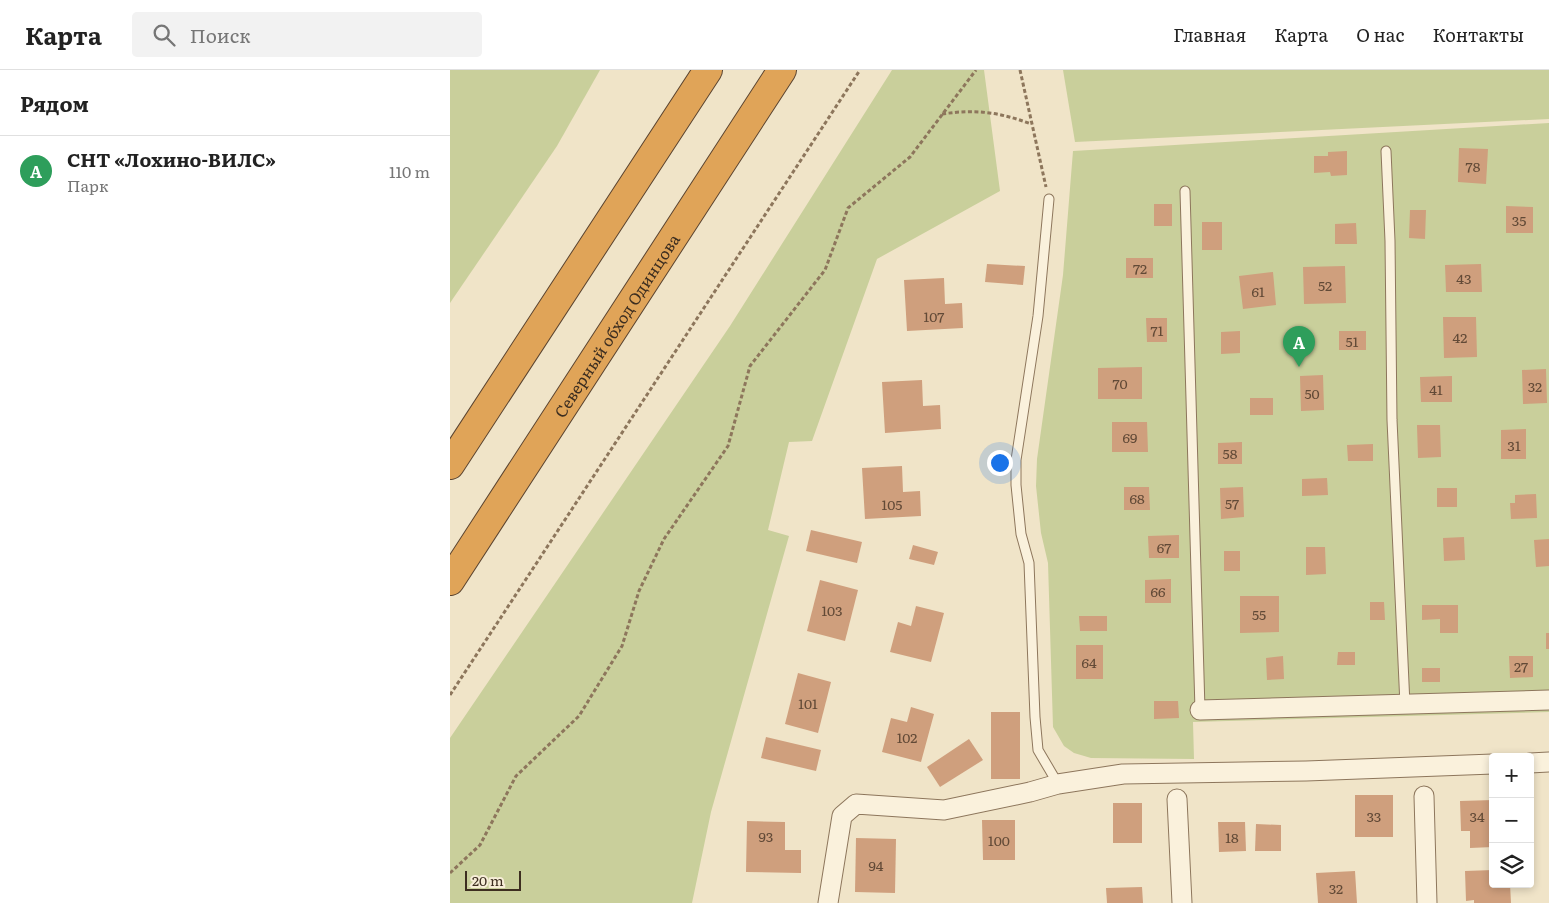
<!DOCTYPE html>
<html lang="ru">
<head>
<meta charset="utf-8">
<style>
	body { margin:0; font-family:Literata,serif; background:#f2f2f2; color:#222 }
	.controls { position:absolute; right:15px; bottom:15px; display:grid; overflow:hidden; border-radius:5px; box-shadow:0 2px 8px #0003 }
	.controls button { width:45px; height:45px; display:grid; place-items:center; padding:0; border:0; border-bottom:1px solid #e0e0e0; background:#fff; color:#222; font:25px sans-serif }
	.scale { position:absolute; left:15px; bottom:12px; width:56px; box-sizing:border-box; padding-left:5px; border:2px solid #3d2e20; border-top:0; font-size:14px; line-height:18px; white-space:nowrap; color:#3d2e20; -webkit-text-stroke:4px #f7eed8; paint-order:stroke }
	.you { position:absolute; left:549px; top:392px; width:18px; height:18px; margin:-12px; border:4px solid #fff; border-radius:50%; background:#1a73e8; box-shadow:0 0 0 8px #1a73e833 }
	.badge { display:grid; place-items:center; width:32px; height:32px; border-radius:50%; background:#b45309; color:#fff; font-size:16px; font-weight:700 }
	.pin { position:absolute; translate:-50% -41px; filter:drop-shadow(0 1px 2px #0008) }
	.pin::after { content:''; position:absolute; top:26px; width:18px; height:15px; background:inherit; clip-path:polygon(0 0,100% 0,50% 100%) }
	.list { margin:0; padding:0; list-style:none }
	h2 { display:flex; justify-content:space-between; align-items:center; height:65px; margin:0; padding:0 20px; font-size:21px }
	h2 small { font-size:16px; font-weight:400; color:#767676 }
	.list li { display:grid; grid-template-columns:32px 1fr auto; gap:15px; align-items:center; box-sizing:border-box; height:70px; padding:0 20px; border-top:1px solid #e0e0e0 }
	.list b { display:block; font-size:19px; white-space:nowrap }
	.list p { margin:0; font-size:16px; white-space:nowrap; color:#767676 }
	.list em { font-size:16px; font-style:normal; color:#767676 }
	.icon { flex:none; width:28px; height:28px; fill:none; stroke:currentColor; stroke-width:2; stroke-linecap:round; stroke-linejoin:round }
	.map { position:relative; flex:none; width:1099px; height:833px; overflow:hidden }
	header { display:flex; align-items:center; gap:30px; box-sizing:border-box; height:70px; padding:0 25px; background:#fff; border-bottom:1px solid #e0e0e0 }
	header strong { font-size:24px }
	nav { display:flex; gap:28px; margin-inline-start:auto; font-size:18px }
	.search { width:350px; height:45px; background:#f2f2f2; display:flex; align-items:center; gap:12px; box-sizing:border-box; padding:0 18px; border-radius:5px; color:#767676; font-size:19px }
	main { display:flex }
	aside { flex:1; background:#fff }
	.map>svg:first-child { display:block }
	.green { fill:#c9cf9b }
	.building { fill:#cf9f7d }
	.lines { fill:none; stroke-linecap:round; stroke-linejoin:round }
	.lane-casing { stroke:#8d765c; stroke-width:11 }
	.street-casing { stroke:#8d765c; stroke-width:21 }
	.highway-casing { stroke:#5b4430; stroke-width:30 }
	.path { stroke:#8d765c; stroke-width:3; stroke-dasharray:4 2.5; stroke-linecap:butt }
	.lane { stroke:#faf1dc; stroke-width:9 }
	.street { stroke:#faf1dc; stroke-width:19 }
	.highway { stroke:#e0a458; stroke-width:28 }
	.labels { text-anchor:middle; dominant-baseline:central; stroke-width:4.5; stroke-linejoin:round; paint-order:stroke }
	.number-label { font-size:14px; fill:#624a37 }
	.street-label { font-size:16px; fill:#3d2e20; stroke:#f7eed8 }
</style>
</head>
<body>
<header>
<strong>Карта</strong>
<div class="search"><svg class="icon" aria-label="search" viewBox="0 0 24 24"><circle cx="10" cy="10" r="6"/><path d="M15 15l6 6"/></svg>Поиск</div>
<nav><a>Главная</a><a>Карта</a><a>О нас</a><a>Контакты</a></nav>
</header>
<main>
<aside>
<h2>Рядом<small></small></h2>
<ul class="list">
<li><span class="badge" style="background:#2e9e5b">A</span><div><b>СНТ «Лохино-ВИЛС»</b><p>Парк</p></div><em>110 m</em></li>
</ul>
</aside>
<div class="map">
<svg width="1099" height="833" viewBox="0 0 1099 833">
	<rect width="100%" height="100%" fill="#f0e4c8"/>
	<g class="green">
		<path d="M 0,0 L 150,0 L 107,76 L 0,233 Z"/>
		<path d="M 442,0 L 534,0 L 550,121 L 427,189 L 362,371 L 339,372 L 318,460 L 339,466 L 261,742 L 242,833 L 0,833 L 0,668 L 280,256 Z"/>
		<path d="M 613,0 L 1099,0 L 1099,49 L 625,72 Z"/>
		<path d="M 1099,53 L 1099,642 L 743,652 L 744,689 L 641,688 L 624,683 L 614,676 L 603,657 L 598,493 L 591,463 L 586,416 L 587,389 L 613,205 L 623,81 Z"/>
	</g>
	<g class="building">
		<path d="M 1009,78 L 1038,79 L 1036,114 L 1008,112 Z"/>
		<path d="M 897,81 L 897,105 L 881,106 L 880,102 L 864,103 L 864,86 L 878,86 L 878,82 Z"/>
		<rect x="704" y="134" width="18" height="22"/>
		<path d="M 1056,136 L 1083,137 L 1083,163 L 1056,163 Z"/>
		<path d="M 960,140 L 976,140 L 975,169 L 959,168 Z"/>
		<rect x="752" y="152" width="20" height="28"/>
		<path d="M 906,153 L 907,174 L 885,174 L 885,154 Z"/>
		<rect x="676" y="188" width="27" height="20"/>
		<path d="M 537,194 L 575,196 L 573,215 L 535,212 Z"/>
		<path d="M 1031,194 L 1032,222 L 996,222 L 995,195 Z"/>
		<path d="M 895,196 L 896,233 L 854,234 L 853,197 Z"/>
		<path d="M 823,202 L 826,235 L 793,239 L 789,206 Z"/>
		<path d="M 494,208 L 495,234 L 512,233 L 513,258 L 457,261 L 454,210 Z"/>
		<path d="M 993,247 L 1026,247 L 1027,287 L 994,288 Z"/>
		<path d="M 696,248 L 717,248 L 717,272 L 697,272 Z"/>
		<path d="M 790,261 L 790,283 L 771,284 L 771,262 Z"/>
		<rect x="889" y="261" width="27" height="19"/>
		<path d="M 692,297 L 692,329 L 648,329 L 648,298 Z"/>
		<path d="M 1096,299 L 1097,333 L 1073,334 L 1072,300 Z"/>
		<path d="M 873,305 L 874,340 L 851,341 L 850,306 Z"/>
		<path d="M 1002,306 L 1002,332 L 971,332 L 970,307 Z"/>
		<path d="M 472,310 L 473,336 L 490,335 L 491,359 L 435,363 L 432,312 Z"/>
		<rect x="800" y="328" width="23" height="17"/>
		<path d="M 662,352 L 697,352 L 698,382 L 662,382 Z"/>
		<path d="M 967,355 L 990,355 L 991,387 L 968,388 Z"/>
		<path d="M 1076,359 L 1076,389 L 1051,389 L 1051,360 Z"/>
		<path d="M 792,372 L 792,394 L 768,394 L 768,373 Z"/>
		<path d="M 923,374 L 923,391 L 898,391 L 897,375 Z"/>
		<path d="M 452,396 L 453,422 L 470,421 L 471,446 L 415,449 L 412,398 Z"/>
		<path d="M 877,408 L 878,425 L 852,426 L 852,409 Z"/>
		<path d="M 674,417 L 699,417 L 700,440 L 674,440 Z"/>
		<path d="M 793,417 L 794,447 L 771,449 L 770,418 Z"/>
		<rect x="987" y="418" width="20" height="19"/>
		<path d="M 1086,424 L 1087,448 L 1061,449 L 1060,433 L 1065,433 L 1065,425 Z"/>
		<path d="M 361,460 L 412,472 L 407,493 L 356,481 Z"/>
		<path d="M 729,465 L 729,488 L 699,488 L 698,466 Z"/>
		<path d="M 1014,467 L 1015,490 L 994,491 L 993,468 Z"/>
		<path d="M 1099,469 L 1099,496 L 1086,497 L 1084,470 Z"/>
		<path d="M 463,475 L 488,482 L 484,495 L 459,489 Z"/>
		<path d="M 856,477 L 875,477 L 876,504 L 856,505 Z"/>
		<rect x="774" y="481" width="16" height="20"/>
		<path d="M 721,509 L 721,533 L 695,533 L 695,510 Z"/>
		<path d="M 370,510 L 408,520 L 395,571 L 357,561 Z"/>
		<path d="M 790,526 L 829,526 L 829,562 L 790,563 Z"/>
		<path d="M 920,532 L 934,532 L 935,550 L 920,550 Z"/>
		<path d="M 972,535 L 1008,535 L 1008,563 L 990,563 L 990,549 L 972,550 Z"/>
		<path d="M 466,536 L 494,543 L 481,592 L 440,582 L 448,552 L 461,556 Z"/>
		<path d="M 629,546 L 657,546 L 657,561 L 630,561 Z"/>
		<rect x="1096" y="563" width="3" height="16"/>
		<rect x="626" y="575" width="27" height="34"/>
		<path d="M 888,582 L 905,582 L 905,595 L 887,595 Z"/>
		<path d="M 833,586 L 834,609 L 817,610 L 816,588 Z"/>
		<path d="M 1059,586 L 1083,586 L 1083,607 L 1060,608 Z"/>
		<rect x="972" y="598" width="18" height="14"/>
		<path d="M 348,603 L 381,612 L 368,663 L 335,654 Z"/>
		<path d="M 704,631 L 728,631 L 729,648 L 704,649 Z"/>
		<path d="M 461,637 L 484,644 L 471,692 L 432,682 L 441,648 L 457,652 Z"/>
		<rect x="541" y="642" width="29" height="67"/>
		<path d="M 316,667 L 371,680 L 366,701 L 311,688 Z"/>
		<path d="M 519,669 L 533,690 L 490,717 L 477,697 Z"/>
		<rect x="905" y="725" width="38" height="42"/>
		<path d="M 1043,730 L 1043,777 L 1020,778 L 1020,761 L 1011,761 L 1010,731 Z"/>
		<rect x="663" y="733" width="29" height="40"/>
		<path d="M 532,750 L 565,750 L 565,790 L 533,790 Z"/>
		<path d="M 297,751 L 335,752 L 335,780 L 351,780 L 351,803 L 296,802 Z"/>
		<path d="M 768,752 L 795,752 L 796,781 L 769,782 Z"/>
		<path d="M 806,754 L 831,755 L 831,781 L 805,781 Z"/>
		<path d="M 406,768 L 446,769 L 445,823 L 405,822 Z"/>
		<path d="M 1043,800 L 1043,814 L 1060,814 L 1061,833 L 1024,833 L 1024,830 L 1016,831 L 1015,801 Z"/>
		<path d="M 905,801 L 907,833 L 868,833 L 866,803 Z"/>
		<path d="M 692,817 L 693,833 L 657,833 L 656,818 Z"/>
	</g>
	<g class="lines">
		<g class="lane-casing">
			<g id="lane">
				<path d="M 936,81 L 940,171 L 942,350 L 955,635"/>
				<path d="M 735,121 L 750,640"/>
				<path d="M 599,129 L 588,246 L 566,390 L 566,415 L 571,464 L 579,493 L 585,647 L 588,680 L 608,714"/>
			</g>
		</g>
		<g class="street-casing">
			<g id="street">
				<path d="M 750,640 L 1099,630"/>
				<path d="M 1080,693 L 1099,692"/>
				<path d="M 974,726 L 977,833"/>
				<path d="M 727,729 L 732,833"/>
				<path d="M 378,833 L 392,746 L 406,734 L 494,740 L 580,722 L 608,714 L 673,704 L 856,701 L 1043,694"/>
			</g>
		</g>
		<g class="highway-casing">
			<g id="highway">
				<path d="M 0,395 L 258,0"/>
				<path id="s1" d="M 0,511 L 332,0"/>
			</g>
		</g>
		<g class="path">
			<path d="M 570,0 L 596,117"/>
			<path d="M 492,44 C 526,39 549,42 581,54"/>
			<path d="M 0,625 L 410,0"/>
			<path d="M 0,803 L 30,775 L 66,706 L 129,646 L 172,576 L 189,521 L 214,469 L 278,376 L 300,296 L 375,200 L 398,138 L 460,87 L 526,0"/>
		</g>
		<use href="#lane" class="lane"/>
		<use href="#street" class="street"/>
		<use href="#highway" class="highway"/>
	</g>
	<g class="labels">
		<g class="number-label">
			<text x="1023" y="96">78</text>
			<text x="1069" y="150">35</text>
			<text x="690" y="198">72</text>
			<text x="1014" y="208">43</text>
			<text x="875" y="215">52</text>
			<text x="808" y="221">61</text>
			<text x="484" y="246">107</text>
			<text x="707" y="260">71</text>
			<text x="1010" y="267">42</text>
			<text x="902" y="271">51</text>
			<text x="670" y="313">70</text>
			<text x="1085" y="316">32</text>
			<text x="986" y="319">41</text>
			<text x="862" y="323">50</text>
			<text x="680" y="367">69</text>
			<text x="1064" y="375">31</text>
			<text x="780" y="383">58</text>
			<text x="687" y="428">68</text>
			<text x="782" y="433">57</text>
			<text x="442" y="434">105</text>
			<text x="714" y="477">67</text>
			<text x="708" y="521">66</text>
			<text x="382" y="540">103</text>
			<text x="809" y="544">55</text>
			<text x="639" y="592">64</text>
			<text x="1071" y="596">27</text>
			<text x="358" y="633">101</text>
			<text x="457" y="667">102</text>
			<text x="924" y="746">33</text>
			<text x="1027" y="746">34</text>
			<text x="316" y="766">93</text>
			<text x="782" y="767">18</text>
			<text x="549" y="770">100</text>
			<text x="426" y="795">94</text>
			<text x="886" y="818">32</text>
		</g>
		<g class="street-label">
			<text stroke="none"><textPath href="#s1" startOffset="305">Северный обход Одинцова</textPath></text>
		</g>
	</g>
</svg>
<div class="controls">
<button>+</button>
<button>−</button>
<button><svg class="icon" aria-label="layers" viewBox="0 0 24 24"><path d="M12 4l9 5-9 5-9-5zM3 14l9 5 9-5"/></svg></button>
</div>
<div class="scale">20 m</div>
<div class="you"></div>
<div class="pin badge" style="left:849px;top:297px;background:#2e9e5b">A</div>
</div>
</main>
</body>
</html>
